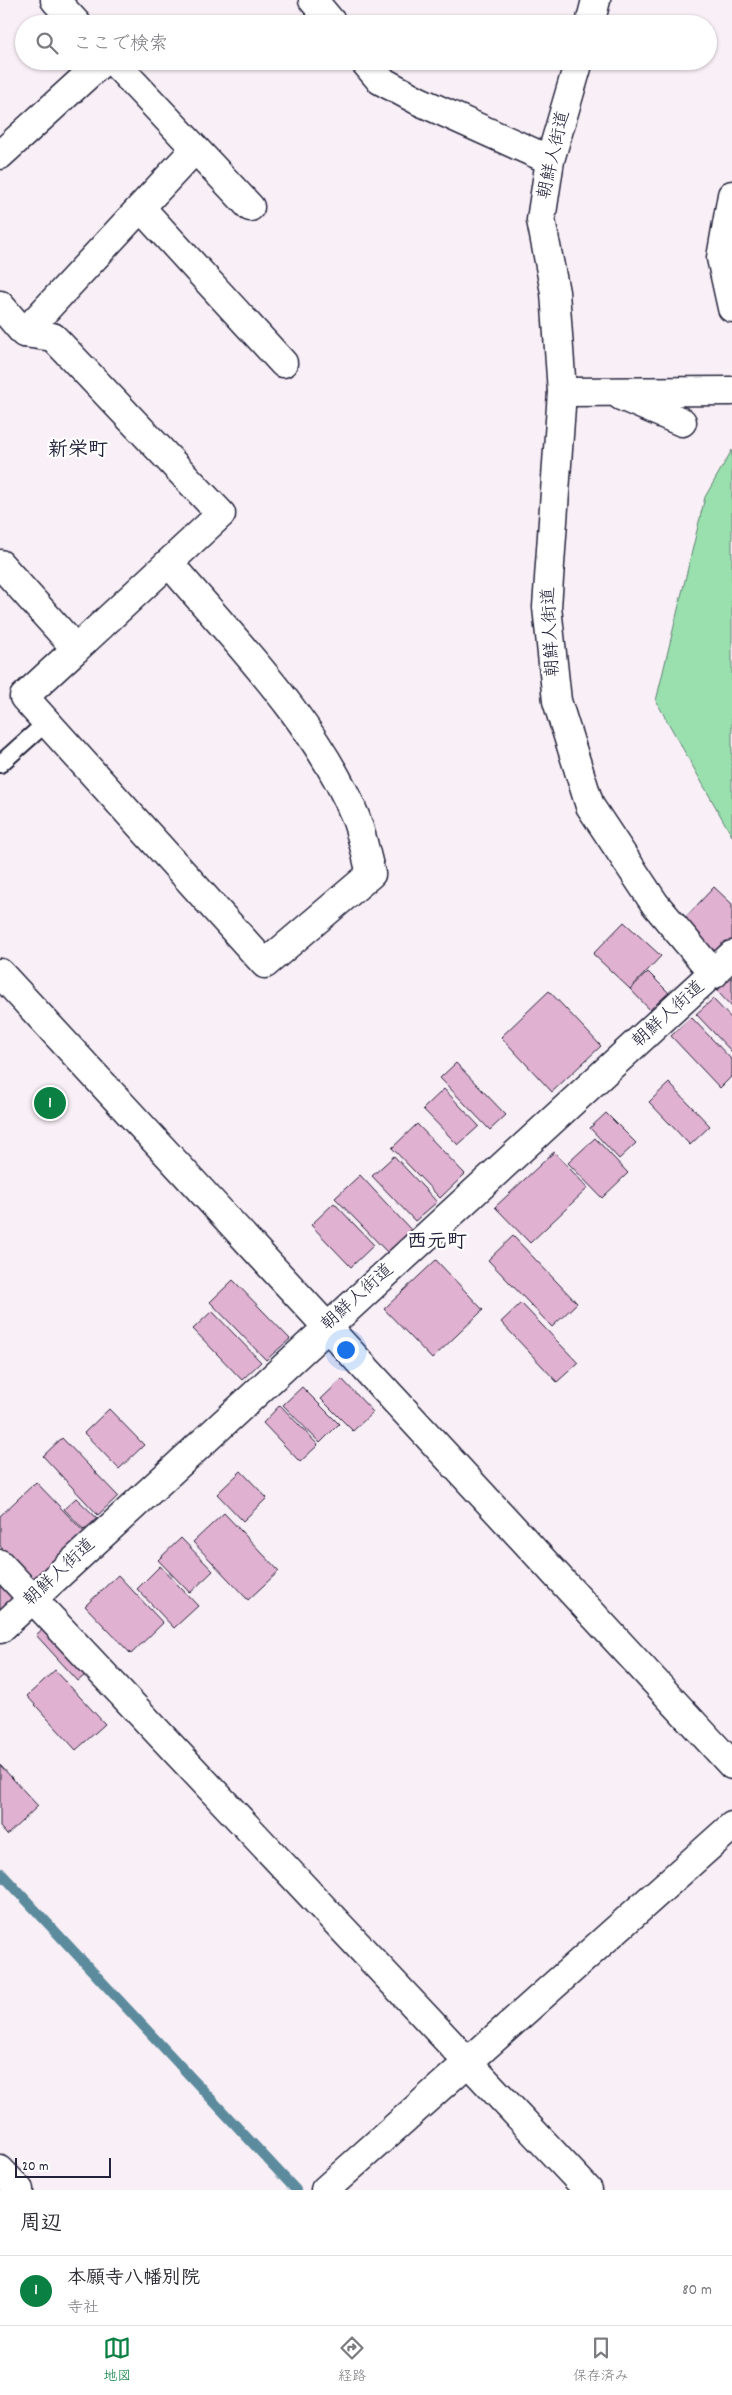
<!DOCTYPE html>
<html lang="ja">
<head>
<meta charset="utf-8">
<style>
	body { margin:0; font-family:Dekko,"Klee One",sans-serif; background:#f2f2f3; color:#2b2b33 }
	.scale { position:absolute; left:15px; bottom:12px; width:96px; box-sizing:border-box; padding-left:5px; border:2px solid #22223b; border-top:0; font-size:14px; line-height:18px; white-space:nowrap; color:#22223b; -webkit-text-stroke:4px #fff; paint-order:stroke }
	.you { position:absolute; left:345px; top:1349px; width:18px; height:18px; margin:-12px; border:4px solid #fff; border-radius:50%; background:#1a73e8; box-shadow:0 0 0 8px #1a73e833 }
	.badge { display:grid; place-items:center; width:32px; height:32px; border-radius:50%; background:#0b8043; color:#fff; font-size:16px; font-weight:700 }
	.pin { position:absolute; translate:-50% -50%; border:2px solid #fff; box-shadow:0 1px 5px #0006 }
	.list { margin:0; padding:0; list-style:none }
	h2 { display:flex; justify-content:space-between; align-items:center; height:65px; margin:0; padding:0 20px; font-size:21px }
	h2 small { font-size:16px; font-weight:400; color:#7c7c81 }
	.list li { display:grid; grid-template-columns:32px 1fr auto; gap:15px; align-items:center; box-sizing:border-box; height:70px; padding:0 20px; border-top:1px solid #e1e1e2 }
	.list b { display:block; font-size:19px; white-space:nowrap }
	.list p { margin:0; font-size:16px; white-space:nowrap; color:#7c7c81 }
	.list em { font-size:16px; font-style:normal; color:#7c7c81 }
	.icon { flex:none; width:28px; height:28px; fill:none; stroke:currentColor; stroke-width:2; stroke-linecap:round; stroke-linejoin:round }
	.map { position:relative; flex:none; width:732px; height:2190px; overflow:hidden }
	.search { position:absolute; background:#fff; box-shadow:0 1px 4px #0004; left:15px; right:15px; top:15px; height:55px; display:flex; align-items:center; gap:12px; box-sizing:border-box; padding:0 18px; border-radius:28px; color:#7c7c81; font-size:19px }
	.sheet { height:135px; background:#fff }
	nav { display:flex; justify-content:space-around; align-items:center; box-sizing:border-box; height:70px; border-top:1px solid #e1e1e2; background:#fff; font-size:14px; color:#7c7c81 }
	nav a { display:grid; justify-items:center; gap:2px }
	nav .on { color:#0b8043 }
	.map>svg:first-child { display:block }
	.green { fill:#9ae0ae; stroke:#5e8174 }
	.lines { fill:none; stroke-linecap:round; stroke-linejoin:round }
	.stream { stroke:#5b8b9d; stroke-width:10 }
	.building { fill:#e1b1d1; stroke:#22223b }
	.lane-casing { stroke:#22223b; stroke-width:20 }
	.street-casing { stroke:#22223b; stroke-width:31 }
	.secondary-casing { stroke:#22223b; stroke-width:31 }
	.lane { stroke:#fff; stroke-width:16 }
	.street { stroke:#fff; stroke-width:28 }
	.secondary { stroke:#fff; stroke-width:28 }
	.labels { text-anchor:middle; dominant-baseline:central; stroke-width:4.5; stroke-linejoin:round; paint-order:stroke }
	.street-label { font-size:18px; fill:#22223b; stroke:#fff }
	.quarter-label { font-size:20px; font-weight:bold; fill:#22223b; stroke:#fff }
</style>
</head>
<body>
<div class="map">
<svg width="732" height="2190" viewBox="0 0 732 2190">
	<rect width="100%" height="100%" fill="#f9eff6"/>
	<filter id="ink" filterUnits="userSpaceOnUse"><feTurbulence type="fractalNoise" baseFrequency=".02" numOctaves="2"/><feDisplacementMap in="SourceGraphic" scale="10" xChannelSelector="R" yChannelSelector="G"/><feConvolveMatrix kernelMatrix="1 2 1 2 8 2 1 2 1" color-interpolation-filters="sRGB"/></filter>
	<g filter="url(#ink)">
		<path class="green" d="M 732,450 L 732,836 L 656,701 L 705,497 Z"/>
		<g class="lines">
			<path class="stream" d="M 0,1872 L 296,2190"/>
		</g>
		<g class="building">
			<path d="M 714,887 L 732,904 L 732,945 L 721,957 L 683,920 Z"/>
			<path d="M 624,922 L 661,956 L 630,989 L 593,954 Z"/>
			<path d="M 648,972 L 674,998 L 655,1015 L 630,989 Z"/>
			<path d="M 732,977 L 732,1007 L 717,991 Z"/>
			<path d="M 549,991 L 601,1046 L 552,1092 L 501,1037 Z"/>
			<path d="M 713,999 L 732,1019 L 732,1052 L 696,1014 Z"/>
			<path d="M 691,1017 L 732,1060 L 732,1076 L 720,1088 L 671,1036 Z"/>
			<path d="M 456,1063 L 506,1115 L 490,1130 L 440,1078 Z"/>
			<path d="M 669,1083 L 710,1126 L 690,1145 L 649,1102 Z"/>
			<path d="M 444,1089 L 479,1126 L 458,1145 L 423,1109 Z"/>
			<path d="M 606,1113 L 636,1143 L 619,1159 L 590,1128 Z"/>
			<path d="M 417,1124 L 465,1174 L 440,1198 L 392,1148 Z"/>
			<path d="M 595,1138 L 628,1173 L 602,1198 L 568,1163 Z"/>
			<path d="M 554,1152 L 588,1188 L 530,1243 L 495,1207 Z"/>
			<path d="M 394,1156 L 437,1202 L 415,1221 L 372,1176 Z"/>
			<path d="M 360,1175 L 412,1231 L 388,1253 L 335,1198 Z"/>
			<path d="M 334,1203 L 374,1245 L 351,1267 L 311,1225 Z"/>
			<path d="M 513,1236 L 577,1303 L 552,1327 L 488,1260 Z"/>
			<path d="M 436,1260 L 483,1310 L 432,1359 L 384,1309 Z"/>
			<path d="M 233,1280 L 290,1339 L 266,1360 L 210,1302 Z"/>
			<path d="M 521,1303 L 578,1363 L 557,1382 L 501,1322 Z"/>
			<path d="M 212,1311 L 261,1362 L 242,1380 L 193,1329 Z"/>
			<path d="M 342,1379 L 373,1412 L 353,1431 L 321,1399 Z"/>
			<path d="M 302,1387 L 339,1424 L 320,1443 L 283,1405 Z"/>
			<path d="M 280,1405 L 318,1445 L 300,1462 L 263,1423 Z"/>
			<path d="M 109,1409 L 144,1445 L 119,1469 L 84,1433 Z"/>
			<path d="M 62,1438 L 118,1496 L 98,1515 L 43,1456 Z"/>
			<path d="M 241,1471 L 267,1498 L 243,1521 L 217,1494 Z"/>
			<path d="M 36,1482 L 84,1532 L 33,1581 L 0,1546 L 0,1516 Z"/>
			<path d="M 76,1498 L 97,1518 L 84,1530 L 64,1509 Z"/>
			<path d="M 224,1513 L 279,1571 L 248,1600 L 193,1542 Z"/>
			<path d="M 181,1538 L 213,1571 L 190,1593 L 158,1560 Z"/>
			<path d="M 160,1566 L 198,1606 L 174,1628 L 137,1589 Z"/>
			<path d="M 0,1571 L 22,1594 L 0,1614 Z"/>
			<path d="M 118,1575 L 163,1623 L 131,1654 L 85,1606 Z"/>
			<path d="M 56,1617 L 99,1663 L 78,1681 L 36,1635 Z"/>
			<path d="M 55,1670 L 105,1724 L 76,1750 L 27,1696 Z"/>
			<path d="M 0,1765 L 38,1806 L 7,1835 L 0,1827 Z"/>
		</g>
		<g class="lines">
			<g class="lane-casing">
				<path id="lane" d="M 0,764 L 47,722"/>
			</g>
			<g class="street-casing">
				<g id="street">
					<path d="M 55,0 L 77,24"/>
					<path d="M 313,0 L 333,24"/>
					<path d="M 590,24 L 596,0"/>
					<path d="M 113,61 L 250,207"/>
					<path d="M 364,61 L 380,80 L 419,101 L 550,160"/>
					<path d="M 579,61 L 550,160 L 541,220 L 555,292 L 562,392 L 547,607 L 557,701 L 590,806 L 655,904 L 714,974"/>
					<path d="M 0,155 L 103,61"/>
					<path d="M 732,195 L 721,258 L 732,308"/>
					<path d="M 141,208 L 283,363"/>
					<path d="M 0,305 L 24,333 L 53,337 L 221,514 L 76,649 L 0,564"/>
					<path d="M 24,333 L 195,149"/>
					<path d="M 562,392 L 732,391"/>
					<path d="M 621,396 L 682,422"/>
					<path d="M 76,649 L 24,697 L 265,964 L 371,874 C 366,855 362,834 355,816 C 317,723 233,639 169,563"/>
					<path d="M 0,1564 L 588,2190"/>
					<path d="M 0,1629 L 732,955"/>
					<path d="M 0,2170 L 19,2190"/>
				</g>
			</g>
			<g class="secondary-casing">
				<g id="secondary">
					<path d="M 0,973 L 732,1765"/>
					<path d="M 325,2190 L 732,1826"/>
				</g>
			</g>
			<use href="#lane" class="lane"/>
			<use href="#street" class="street"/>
			<use href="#secondary" class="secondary"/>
		</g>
	</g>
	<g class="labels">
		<g class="street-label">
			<text transform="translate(555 155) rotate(-77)">朝鮮人街道</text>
			<text transform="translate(552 632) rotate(-93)">朝鮮人街道</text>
			<text transform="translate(669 1015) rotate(-42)">朝鮮人街道</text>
			<text transform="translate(358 1298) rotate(-42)">朝鮮人街道</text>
			<text transform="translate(60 1573) rotate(-43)">朝鮮人街道</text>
		</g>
		<g class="quarter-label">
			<text x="78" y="451">新栄町</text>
			<text x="437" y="1243">西元町</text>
		</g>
	</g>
</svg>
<div class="scale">20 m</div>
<div class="you"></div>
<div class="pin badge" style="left:50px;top:1103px">1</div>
<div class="search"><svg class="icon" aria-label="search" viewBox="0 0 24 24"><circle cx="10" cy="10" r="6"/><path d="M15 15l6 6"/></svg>ここで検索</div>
</div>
<section class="sheet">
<h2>周辺<small></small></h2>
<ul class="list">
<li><span class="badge">1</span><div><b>本願寺八幡別院</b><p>寺社</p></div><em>80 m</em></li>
</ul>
</section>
<nav>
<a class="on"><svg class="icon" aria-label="map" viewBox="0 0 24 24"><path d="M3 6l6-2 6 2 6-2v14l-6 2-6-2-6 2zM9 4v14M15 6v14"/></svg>地図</a>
<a><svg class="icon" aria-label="directions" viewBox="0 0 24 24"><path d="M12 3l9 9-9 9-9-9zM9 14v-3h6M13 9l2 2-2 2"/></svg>経路</a>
<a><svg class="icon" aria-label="saved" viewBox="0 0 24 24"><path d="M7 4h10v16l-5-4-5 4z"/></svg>保存済み</a>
</nav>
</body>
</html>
